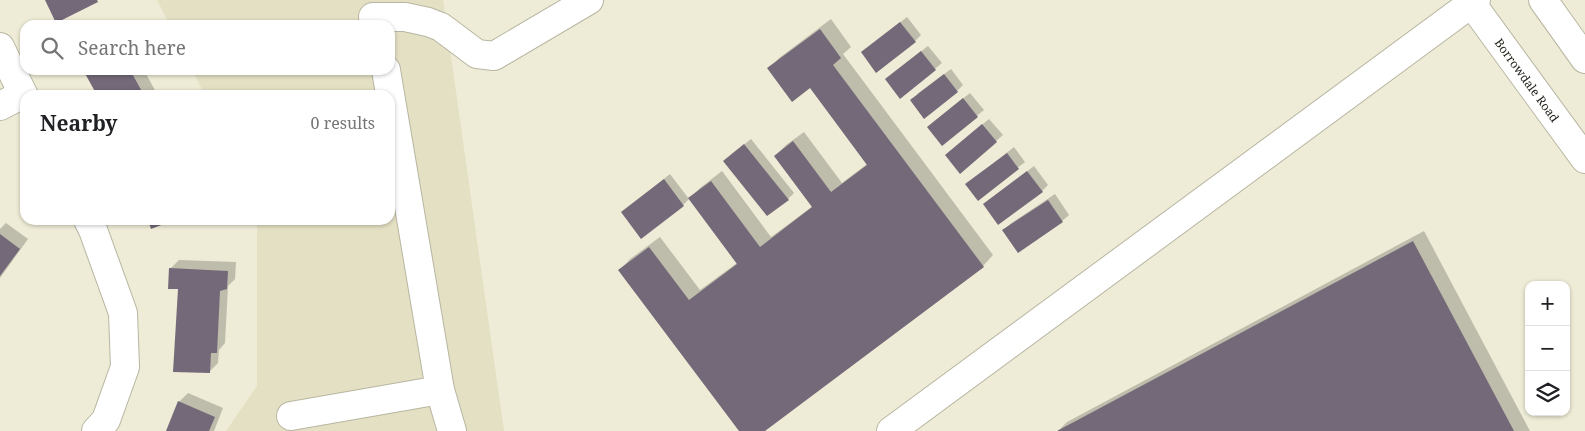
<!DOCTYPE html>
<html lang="en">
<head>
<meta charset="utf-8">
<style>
	body { margin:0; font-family:"Noto Serif",serif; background:#f6f6f6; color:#202124 }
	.controls { position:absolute; right:15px; bottom:15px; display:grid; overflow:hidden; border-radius:10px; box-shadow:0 1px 4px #0004 }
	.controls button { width:45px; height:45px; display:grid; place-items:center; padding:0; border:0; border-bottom:1px solid #e0e0e0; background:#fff; color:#202124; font:25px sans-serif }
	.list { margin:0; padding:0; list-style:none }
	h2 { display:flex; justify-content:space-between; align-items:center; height:65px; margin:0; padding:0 20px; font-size:21px }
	h2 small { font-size:16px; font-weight:400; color:#757577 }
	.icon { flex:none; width:28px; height:28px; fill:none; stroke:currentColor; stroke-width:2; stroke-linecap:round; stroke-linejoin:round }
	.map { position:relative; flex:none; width:1585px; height:431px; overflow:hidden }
	.search { position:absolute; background:#fff; box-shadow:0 1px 4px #0004; left:20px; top:20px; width:375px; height:55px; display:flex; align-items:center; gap:12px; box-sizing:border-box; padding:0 18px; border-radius:15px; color:#757577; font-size:19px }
	.panel { position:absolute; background:#fff; box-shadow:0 1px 4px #0004; left:20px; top:90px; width:375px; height:135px; border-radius:15px }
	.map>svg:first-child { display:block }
	.built { fill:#e4e0c4 }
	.shadow { fill:#0003 }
	.building { fill:#736979 }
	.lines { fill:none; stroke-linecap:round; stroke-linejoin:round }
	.minor-casing { stroke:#b8b6a2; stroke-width:30 }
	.major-casing { stroke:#b8b6a2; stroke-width:30 }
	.minor { stroke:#fff; stroke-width:28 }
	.major { stroke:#fff; stroke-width:28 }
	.labels { text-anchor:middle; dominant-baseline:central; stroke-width:4; stroke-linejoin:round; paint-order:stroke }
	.street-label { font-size:12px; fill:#201f17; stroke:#eeebd6 }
</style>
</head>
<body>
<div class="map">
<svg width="1585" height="431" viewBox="0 0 1585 431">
	<rect width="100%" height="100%" fill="#eeebd6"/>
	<path class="built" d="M 157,0 L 443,0 L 504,431 L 226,431 L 257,386 L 257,220 L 390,220 L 390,95 L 205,95 L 192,70 L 390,70 L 390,25 L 170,25 Z"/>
	<g class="shadow">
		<path d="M 907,17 L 921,35 L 915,41 L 862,52 Z"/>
		<path d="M 831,19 L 851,47 L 843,54 L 993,255 L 983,266 L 763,431 L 741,431 L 620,270 L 630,259 L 660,237 L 700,290 L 737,263 L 689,199 L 683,205 L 622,212 L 670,174 L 689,199 L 700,188 L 722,171 L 771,237 L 813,206 L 775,156 L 786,145 L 804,132 L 842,183 L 867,164 L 810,87 L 769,69 L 779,58 Z"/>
		<path d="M 928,46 L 942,63 L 901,97 L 893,73 Z"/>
		<path d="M 951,69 L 963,85 L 957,91 L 917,94 Z"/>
		<path d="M 84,70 L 144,70 L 157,94 L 155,95 L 98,95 Z"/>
		<path d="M 970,93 L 984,110 L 942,144 L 935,121 Z"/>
		<path d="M 989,119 L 1003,135 L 960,172 L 953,149 Z"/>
		<path d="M 751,139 L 794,193 L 788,199 L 731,155 Z"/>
		<path d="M 1014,147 L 1025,162 L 978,199 L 967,184 Z"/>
		<path d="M 1034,166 L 1048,185 L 1042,191 L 984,204 Z"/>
		<path d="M 1055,194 L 1069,215 L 1062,221 L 1004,231 L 1010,224 Z"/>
		<path d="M 6,223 L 28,239 L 0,278 L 0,229 Z"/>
		<path d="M 1424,231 L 1530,431 L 1058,431 L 1067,422 Z"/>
		<path d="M 179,260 L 236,262 L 235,279 L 228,286 L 225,343 L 219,350 L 218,363 L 209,372 L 179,288 L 170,269 Z"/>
		<path d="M 188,393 L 223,408 L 214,431 L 168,431 L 179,402 Z"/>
	</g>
	<g class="building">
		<path d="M 45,0 L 97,0 L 98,2 L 56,23 Z"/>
		<path d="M 900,22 L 916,42 L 876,73 L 861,52 Z"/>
		<path d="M 820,29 L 841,58 L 833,65 L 984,267 L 765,431 L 739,431 L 618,270 L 649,247 L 689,300 L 737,264 L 688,198 L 711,181 L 760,247 L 812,207 L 774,156 L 793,141 L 831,192 L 867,165 L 810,88 L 792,102 L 767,68 Z"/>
		<path d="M 921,51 L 936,70 L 900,99 L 885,79 Z"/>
		<path d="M 83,70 L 130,70 L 144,95 L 97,95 Z"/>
		<path d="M 944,74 L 958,92 L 924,119 L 910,100 Z"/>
		<path d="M 963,98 L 978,117 L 942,146 L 927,127 Z"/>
		<path d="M 982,124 L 997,142 L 960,174 L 945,155 Z"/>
		<path d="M 744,144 L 789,200 L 767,216 L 723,161 Z"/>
		<path d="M 1007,153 L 1019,169 L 978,201 L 965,184 Z"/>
		<path d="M 1027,171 L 1043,192 L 998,225 L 983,204 Z"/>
		<path d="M 664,179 L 684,206 L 641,239 L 621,212 Z"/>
		<path d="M 1048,200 L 1063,222 L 1018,253 L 1002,230 Z"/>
		<path d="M 148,220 L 174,220 L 151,229 Z"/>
		<path d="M 0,234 L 20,249 L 0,276 Z"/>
		<path d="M 1413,241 L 1514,431 L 1057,431 Z"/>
		<path d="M 169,268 L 228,271 L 227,289 L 220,291 L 217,353 L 211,353 L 210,373 L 173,372 L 178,289 L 168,289 Z"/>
		<path d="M 178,401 L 215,417 L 209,431 L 166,431 Z"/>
	</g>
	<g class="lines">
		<g class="minor-casing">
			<g id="minor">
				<path d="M 373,17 L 405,17 L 428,22 L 441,27 L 477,54 L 494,56 L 589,0"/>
				<path d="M 0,47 L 25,98"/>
				<path d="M 386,70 L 440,390 L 452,431"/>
				<path d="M 0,106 L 23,94"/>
				<path d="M 88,220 L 93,230 L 123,313 L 125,367 L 106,420 L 96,431"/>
				<path d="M 291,416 L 440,390"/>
				<path d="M 891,431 L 1476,0"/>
			</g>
		</g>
		<g class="major-casing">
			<g id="major">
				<path id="s1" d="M 1469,0 L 1585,159"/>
				<path d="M 1543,0 L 1585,59"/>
			</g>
		</g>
		<use href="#minor" class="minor"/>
		<use href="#major" class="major"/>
	</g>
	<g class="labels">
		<g class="street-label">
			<text stroke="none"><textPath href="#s1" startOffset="99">Borrowdale Road</textPath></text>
		</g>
	</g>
</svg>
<div class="controls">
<button>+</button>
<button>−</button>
<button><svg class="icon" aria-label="layers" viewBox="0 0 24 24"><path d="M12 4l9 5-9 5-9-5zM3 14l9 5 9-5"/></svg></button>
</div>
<div class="search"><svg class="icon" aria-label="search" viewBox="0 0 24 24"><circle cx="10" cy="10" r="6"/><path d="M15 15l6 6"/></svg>Search here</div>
<section class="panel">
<h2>Nearby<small>0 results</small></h2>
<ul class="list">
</ul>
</section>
</div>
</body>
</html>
